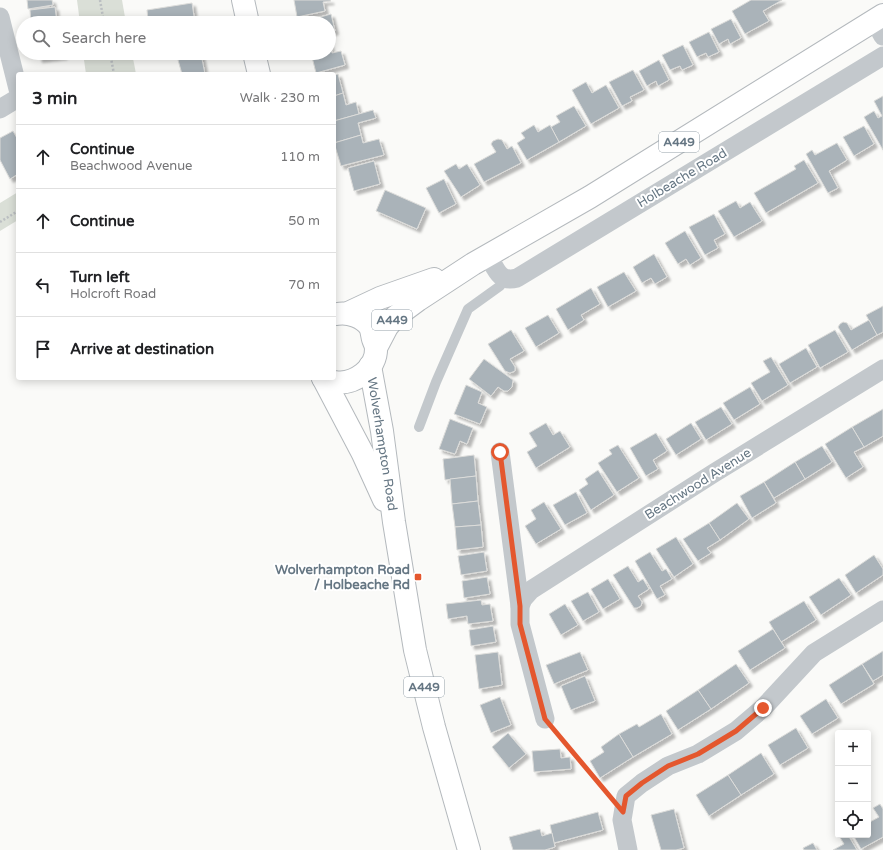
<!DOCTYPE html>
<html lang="en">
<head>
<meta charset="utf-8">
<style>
	body { margin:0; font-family:"Varela Round",sans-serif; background:#f6f6f6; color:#202124 }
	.controls { position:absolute; right:12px; bottom:12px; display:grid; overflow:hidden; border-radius:4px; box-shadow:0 2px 10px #0003 }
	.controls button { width:36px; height:36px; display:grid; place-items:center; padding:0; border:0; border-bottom:1px solid #e0e0e0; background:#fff; color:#202124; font:20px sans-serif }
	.stop { position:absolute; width:12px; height:12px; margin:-9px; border:3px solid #e4572e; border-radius:50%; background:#fff }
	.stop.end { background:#e4572e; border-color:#fff; box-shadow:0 1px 4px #0008 }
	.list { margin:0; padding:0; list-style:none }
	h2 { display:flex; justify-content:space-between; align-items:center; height:52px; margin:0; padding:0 16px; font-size:17px }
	h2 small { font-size:13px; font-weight:400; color:#757577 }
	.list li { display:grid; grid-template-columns:26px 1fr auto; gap:12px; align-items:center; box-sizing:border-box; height:64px; padding:0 16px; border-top:1px solid #e0e0e0 }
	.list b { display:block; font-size:15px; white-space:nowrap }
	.list p { margin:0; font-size:13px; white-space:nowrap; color:#757577 }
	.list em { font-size:13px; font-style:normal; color:#757577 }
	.icon { flex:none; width:22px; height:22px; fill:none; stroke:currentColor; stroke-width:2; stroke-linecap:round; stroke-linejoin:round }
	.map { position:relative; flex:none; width:883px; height:850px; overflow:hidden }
	.search { position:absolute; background:#fff; box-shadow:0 2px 10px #0003; left:16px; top:16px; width:320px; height:44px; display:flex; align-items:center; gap:10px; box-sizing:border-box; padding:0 14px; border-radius:22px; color:#757577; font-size:15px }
	.panel { position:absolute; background:#fff; box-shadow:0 2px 10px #0003; left:16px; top:72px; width:320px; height:308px; border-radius:4px }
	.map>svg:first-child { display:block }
	.green { fill:#dadfd7 }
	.building { fill:#aab3b9; stroke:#dcdcda; filter:url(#shadow) }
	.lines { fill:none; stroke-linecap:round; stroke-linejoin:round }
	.highway-casing { stroke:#b4b9bd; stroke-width:24 }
	.path { stroke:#bbbfc2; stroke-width:2.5; stroke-dasharray:2 2; stroke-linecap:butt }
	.lane { stroke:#c3c8cc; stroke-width:10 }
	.street { stroke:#c3c8cc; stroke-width:19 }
	.highway { stroke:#fff; stroke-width:22 }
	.route { stroke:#e4572e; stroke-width:5 }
	.poi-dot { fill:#e4572e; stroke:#fff; stroke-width:1.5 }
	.labels { text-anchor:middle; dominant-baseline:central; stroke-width:4; stroke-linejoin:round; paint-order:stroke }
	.shield { fill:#fff; stroke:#939fa8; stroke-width:1 }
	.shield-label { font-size:12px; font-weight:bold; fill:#657683 }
	.street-label { font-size:13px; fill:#657683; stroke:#fff }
	.poi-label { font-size:13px; font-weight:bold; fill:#657683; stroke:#fff; text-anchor:end }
</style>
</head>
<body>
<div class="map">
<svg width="883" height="850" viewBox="0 0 883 850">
	<defs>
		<filter id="shadow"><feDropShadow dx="3.5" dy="3.5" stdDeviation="1" flood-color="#0004"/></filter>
	</defs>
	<rect width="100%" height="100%" fill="#fafaf8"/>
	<g class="green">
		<path d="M 77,0 L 122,0 L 126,23 L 80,23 Z"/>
		<path d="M 83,53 L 132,53 L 136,74 L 86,74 Z"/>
		<path d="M 18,192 L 18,220 L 0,231 L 0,203 Z"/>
	</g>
	<g class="building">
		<path d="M 27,0 L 52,0 L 53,5 L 28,9 Z"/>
		<path d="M 294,0 L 330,0 L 331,1 L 323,2 L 325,11 L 297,17 Z"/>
		<path d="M 751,0 L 782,0 L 763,11 L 769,21 L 745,34 L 732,11 Z"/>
		<path d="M 192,3 L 195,23 L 163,23 L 162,18 L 148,20 L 147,10 Z"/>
		<path d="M 55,7 L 57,23 L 31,23 L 30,10 Z"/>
		<path d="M 331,14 L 335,31 L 329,33 L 329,23 L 303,23 L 303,22 Z"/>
		<path d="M 731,19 L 741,38 L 730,44 L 728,39 L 719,44 L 711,29 Z"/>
		<path d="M 709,32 L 719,52 L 708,57 L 706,53 L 697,57 L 689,42 Z"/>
		<path d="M 329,41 L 332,53 L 341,51 L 345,65 L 316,73 L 311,53 L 329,53 Z"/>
		<path d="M 683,45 L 693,65 L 682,70 L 680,66 L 670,70 L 662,55 Z"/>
		<path d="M 38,53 L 63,53 L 64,56 L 39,59 Z"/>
		<path d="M 201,54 L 205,74 L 182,74 L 178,60 Z"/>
		<path d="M 659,60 L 669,80 L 658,86 L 656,81 L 647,86 L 639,71 Z"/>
		<path d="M 633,70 L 644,90 L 630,97 L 632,101 L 622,106 L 609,82 Z"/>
		<path d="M 338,74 L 343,93 L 334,96 L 334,75 Z"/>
		<path d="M 586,82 L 592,93 L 606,85 L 619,108 L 591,124 L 572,90 Z"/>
		<path d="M 343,93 L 346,105 L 356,102 L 359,114 L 334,121 L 334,96 Z"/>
		<path d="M 883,96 L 883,150 L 864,117 L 874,111 L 878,118 L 882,116 L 874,101 Z"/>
		<path d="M 574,106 L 586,126 L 559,142 L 551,127 L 560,122 L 556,116 Z"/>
		<path d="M 373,110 L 376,118 L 358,123 L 361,135 L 334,143 L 334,121 Z"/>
		<path d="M 534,125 L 538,132 L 550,125 L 559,142 L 527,160 L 517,143 L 525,138 L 521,133 Z"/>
		<path d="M 864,126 L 874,144 L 854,156 L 843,137 Z"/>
		<path d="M 13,131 L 18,140 L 18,174 L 10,179 L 0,160 L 0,138 Z"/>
		<path d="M 361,135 L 363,143 L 379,139 L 384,155 L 341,166 L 334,143 Z"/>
		<path d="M 498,139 L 502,140 L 507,149 L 512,146 L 521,163 L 484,182 L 474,164 L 496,152 L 491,144 L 493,141 Z"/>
		<path d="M 837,143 L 847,160 L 829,171 L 838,188 L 828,193 L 806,154 L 812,150 L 815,155 Z"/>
		<path d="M 804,160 L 818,183 L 766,213 L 754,193 L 796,169 L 794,166 Z"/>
		<path d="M 374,161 L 380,184 L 354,191 L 348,168 Z"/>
		<path d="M 456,164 L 459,169 L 467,164 L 480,185 L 461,197 L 444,171 Z"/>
		<path d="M 444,179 L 456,204 L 439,213 L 426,188 Z"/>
		<path d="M 385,190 L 426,208 L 417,229 L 376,211 Z"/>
		<path d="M 736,201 L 740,208 L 750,202 L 762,221 L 734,237 L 718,211 Z"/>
		<path d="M 714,214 L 725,234 L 714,240 L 718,248 L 705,255 L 689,227 Z"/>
		<path d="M 685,231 L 701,258 L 690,265 L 686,259 L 678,264 L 665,243 Z"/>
		<path d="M 654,254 L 667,277 L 655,284 L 651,278 L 642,283 L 633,267 Z"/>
		<path d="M 624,272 L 636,291 L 608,307 L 597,287 Z"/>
		<path d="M 591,288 L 600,304 L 581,315 L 584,320 L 568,330 L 556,309 Z"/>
		<path d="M 883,306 L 883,332 L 877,335 L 866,315 Z"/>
		<path d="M 548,315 L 559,333 L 536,347 L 525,328 Z"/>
		<path d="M 869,320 L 877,335 L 852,350 L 838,327 L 840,324 L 843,322 L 847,323 L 851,330 Z"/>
		<path d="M 511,330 L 524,351 L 510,359 L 515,367 L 515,371 L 510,373 L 505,371 L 488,344 Z"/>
		<path d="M 835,330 L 848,352 L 820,368 L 808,345 Z"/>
		<path d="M 806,348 L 817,367 L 790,383 L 779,364 Z"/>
		<path d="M 771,357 L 788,385 L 762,401 L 751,383 L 770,372 L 763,361 Z"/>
		<path d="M 484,359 L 513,380 L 512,387 L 508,391 L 504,391 L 498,387 L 491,396 L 469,379 Z"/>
		<path d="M 466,385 L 482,392 L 478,403 L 487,407 L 480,424 L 454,414 Z"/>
		<path d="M 750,387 L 760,404 L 734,420 L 723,403 Z"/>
		<path d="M 721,407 L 732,424 L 706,440 L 695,422 Z"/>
		<path d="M 883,409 L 883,436 L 864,447 L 852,427 Z"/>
		<path d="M 450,419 L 473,428 L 467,444 L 460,441 L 455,454 L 439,449 Z"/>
		<path d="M 546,423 L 553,435 L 560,431 L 570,447 L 536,468 L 527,452 L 537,446 L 529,433 Z"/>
		<path d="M 691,423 L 701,439 L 676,455 L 666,439 Z"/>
		<path d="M 852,427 L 864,447 L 854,452 L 863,467 L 846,478 L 825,444 Z"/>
		<path d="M 656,433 L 667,451 L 653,460 L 658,469 L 646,476 L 630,448 Z"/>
		<path d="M 618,445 L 639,478 L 617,492 L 598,463 L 612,454 L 609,450 Z"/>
		<path d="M 822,446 L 832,462 L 805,479 L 795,462 Z"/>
		<path d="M 474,455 L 476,476 L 445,480 L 443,459 Z"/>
		<path d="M 795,462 L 805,479 L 774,498 L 764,482 Z"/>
		<path d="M 598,470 L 614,495 L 591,510 L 579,490 L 588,484 L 585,479 Z"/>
		<path d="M 476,476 L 478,501 L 452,504 L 450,479 Z"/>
		<path d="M 764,482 L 776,503 L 752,518 L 740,496 Z"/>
		<path d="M 576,492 L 587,513 L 565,525 L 553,505 Z"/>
		<path d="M 478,501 L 481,525 L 455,527 L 452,504 Z"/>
		<path d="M 544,502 L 561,529 L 536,544 L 525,526 L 536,519 L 531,510 Z"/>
		<path d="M 737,503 L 749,519 L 720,540 L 709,523 Z"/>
		<path d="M 709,523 L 720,540 L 707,548 L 711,553 L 698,561 L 683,539 Z"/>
		<path d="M 481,525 L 483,547 L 457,550 L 455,527 Z"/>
		<path d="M 676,537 L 693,564 L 674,577 L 656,549 Z"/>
		<path d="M 484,552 L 487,571 L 461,575 L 458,556 Z"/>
		<path d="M 650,552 L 662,571 L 666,569 L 672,579 L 660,586 L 665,595 L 657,599 L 635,561 Z"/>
		<path d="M 874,555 L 883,569 L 883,575 L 856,593 L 845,575 Z"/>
		<path d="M 628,566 L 638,582 L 643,579 L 649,589 L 638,596 L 642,602 L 641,606 L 637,608 L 634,608 L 613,575 Z"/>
		<path d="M 487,577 L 490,594 L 464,598 L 462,581 Z"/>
		<path d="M 839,578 L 851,595 L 821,615 L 809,597 Z"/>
		<path d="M 608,579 L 620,599 L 603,609 L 591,589 Z"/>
		<path d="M 588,592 L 599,612 L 583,621 L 571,601 Z"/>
		<path d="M 481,600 L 482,605 L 490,604 L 493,621 L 468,624 L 467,616 L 448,619 L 446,604 Z"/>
		<path d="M 804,601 L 816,620 L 781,642 L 769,622 Z"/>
		<path d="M 565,604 L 578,625 L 561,635 L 549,614 Z"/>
		<path d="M 493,626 L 496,642 L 471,646 L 469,630 Z"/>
		<path d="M 773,629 L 785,648 L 750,670 L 738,651 Z"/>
		<path d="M 883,651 L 883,675 L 873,681 L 862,664 Z"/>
		<path d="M 498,652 L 502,685 L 479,689 L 475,655 Z"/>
		<path d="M 580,652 L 588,670 L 554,684 L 546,665 Z"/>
		<path d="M 736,664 L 749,683 L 711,709 L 698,690 Z"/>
		<path d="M 862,664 L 874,684 L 841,704 L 829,685 Z"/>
		<path d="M 585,676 L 595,701 L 571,710 L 561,686 Z"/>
		<path d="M 698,690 L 711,709 L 678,730 L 666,711 Z"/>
		<path d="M 500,697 L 511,725 L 491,733 L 480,705 Z"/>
		<path d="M 826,699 L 838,718 L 812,734 L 800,716 Z"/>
		<path d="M 661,714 L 672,734 L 633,757 L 619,734 L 637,724 L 639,727 Z"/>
		<path d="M 796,728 L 808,748 L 780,765 L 768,745 Z"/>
		<path d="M 508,733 L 526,754 L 509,768 L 492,747 Z"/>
		<path d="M 619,734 L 633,757 L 600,778 L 590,761 L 604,752 L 601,747 Z"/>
		<path d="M 560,749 L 561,758 L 570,757 L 571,769 L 534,772 L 532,751 Z"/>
		<path d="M 761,753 L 774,774 L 741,795 L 728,775 Z"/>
		<path d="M 728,775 L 741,795 L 709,816 L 696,795 Z"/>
		<path d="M 880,804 L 883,809 L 883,837 L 861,849 L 853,835 L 868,835 L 868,823 L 879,817 L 873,808 Z"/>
		<path d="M 674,809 L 684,848 L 676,850 L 661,850 L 651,815 Z"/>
		<path d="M 598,812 L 603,830 L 554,843 L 550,825 Z"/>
		<path d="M 540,829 L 542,836 L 552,833 L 555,847 L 545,850 L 513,850 L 509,837 Z"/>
		<path d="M 840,835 L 848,835 L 857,850 L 833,850 L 844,844 L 839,836 Z"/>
		<path d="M 813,843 L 817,850 L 804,850 L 803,848 Z"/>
	</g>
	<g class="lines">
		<g class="highway-casing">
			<g id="highway">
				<path d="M 243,0 L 248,23"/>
				<path d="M 254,53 L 259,74"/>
				<path d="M 348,313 L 380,298 L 434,279"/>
				<path d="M 376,348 L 387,327 L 395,317 L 418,300 L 473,264 L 590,197 L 883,15"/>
				<path d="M 370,366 L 382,431 L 394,522 L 415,650 L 434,727 L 469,850"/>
				<path d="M 323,378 L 363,454 L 384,500"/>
				<path d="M 323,378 C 327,379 331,382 335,382 C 354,385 377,369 376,348 C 376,346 374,342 373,339 C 372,336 372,331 370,327 C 363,317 349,312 337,314"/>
			</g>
		</g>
		<g class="path">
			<path d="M 100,0 L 104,23"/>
			<path d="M 110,53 L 114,74"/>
			<path d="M 0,222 L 18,211"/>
			<path d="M 555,732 L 609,795"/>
		</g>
		<path class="lane" d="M 419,427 L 436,382 L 468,309 L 500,286 L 504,279"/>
		<g class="street">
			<path d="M 0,17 L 18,89"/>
			<path d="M 874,20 L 883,36"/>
			<path d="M 0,109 L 18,98"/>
			<path d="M 488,255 C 496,269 499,283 517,278 L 883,56"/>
			<path d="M 500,452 L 520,606"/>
			<path d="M 545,719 L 520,624 L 520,606 L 523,599 L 531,590 L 714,473 L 883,369"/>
			<path d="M 628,850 L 622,820 L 626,796 L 642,783 L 668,766 L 698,754 L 736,731 L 763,708 L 814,653 L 883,610"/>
		</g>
		<use href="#highway" class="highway"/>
	</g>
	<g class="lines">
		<path class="route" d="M 500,452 L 520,606 L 520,624 L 545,719 L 623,812 L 626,796 L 642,783 L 668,766 L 698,754 L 736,731 L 763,708"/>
	</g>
	<rect class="poi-dot" x="414" y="573" width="8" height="8" rx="2"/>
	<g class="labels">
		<g class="shield">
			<rect x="659" y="132" width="40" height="20" rx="3"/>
			<rect x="372" y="310" width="40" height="20" rx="3"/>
			<rect x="404" y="677" width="40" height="20" rx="3"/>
		</g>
		<g class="shield-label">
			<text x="679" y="142">A449</text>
			<text x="392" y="320">A449</text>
			<text x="424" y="687">A449</text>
		</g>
		<g class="street-label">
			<text transform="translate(682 178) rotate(-31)">Holbeache Road</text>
			<text transform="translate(382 444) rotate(81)">Wolverhampton Road</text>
			<text transform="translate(698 484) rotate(-32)">Beachwood Avenue</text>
		</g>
		<g class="poi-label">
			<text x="410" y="570">Wolverhampton Road<tspan x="410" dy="15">/ Holbeache Rd</tspan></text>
		</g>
	</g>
</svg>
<div class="controls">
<button>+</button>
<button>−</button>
<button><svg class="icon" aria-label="locate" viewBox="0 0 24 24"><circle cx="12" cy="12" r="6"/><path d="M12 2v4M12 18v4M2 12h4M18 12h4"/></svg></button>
</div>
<div class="stop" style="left:500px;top:452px"></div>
<div class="stop end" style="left:763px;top:708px"></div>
<div class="search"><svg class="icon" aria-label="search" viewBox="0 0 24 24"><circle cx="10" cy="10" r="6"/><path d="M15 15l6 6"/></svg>Search here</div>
<section class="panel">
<h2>3 min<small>Walk · 230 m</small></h2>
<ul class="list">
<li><svg class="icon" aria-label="ahead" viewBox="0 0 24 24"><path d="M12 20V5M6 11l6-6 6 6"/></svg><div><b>Continue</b><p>Beachwood Avenue</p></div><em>110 m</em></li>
<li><svg class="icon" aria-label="ahead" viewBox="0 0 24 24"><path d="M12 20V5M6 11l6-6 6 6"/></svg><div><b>Continue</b></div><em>50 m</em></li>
<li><svg class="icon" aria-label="left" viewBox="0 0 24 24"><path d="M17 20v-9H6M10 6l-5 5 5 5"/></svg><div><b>Turn left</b><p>Holcroft Road</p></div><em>70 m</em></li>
<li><svg class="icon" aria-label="arrive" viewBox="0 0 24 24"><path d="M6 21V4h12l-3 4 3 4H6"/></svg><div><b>Arrive at destination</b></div></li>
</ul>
</section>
</div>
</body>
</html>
